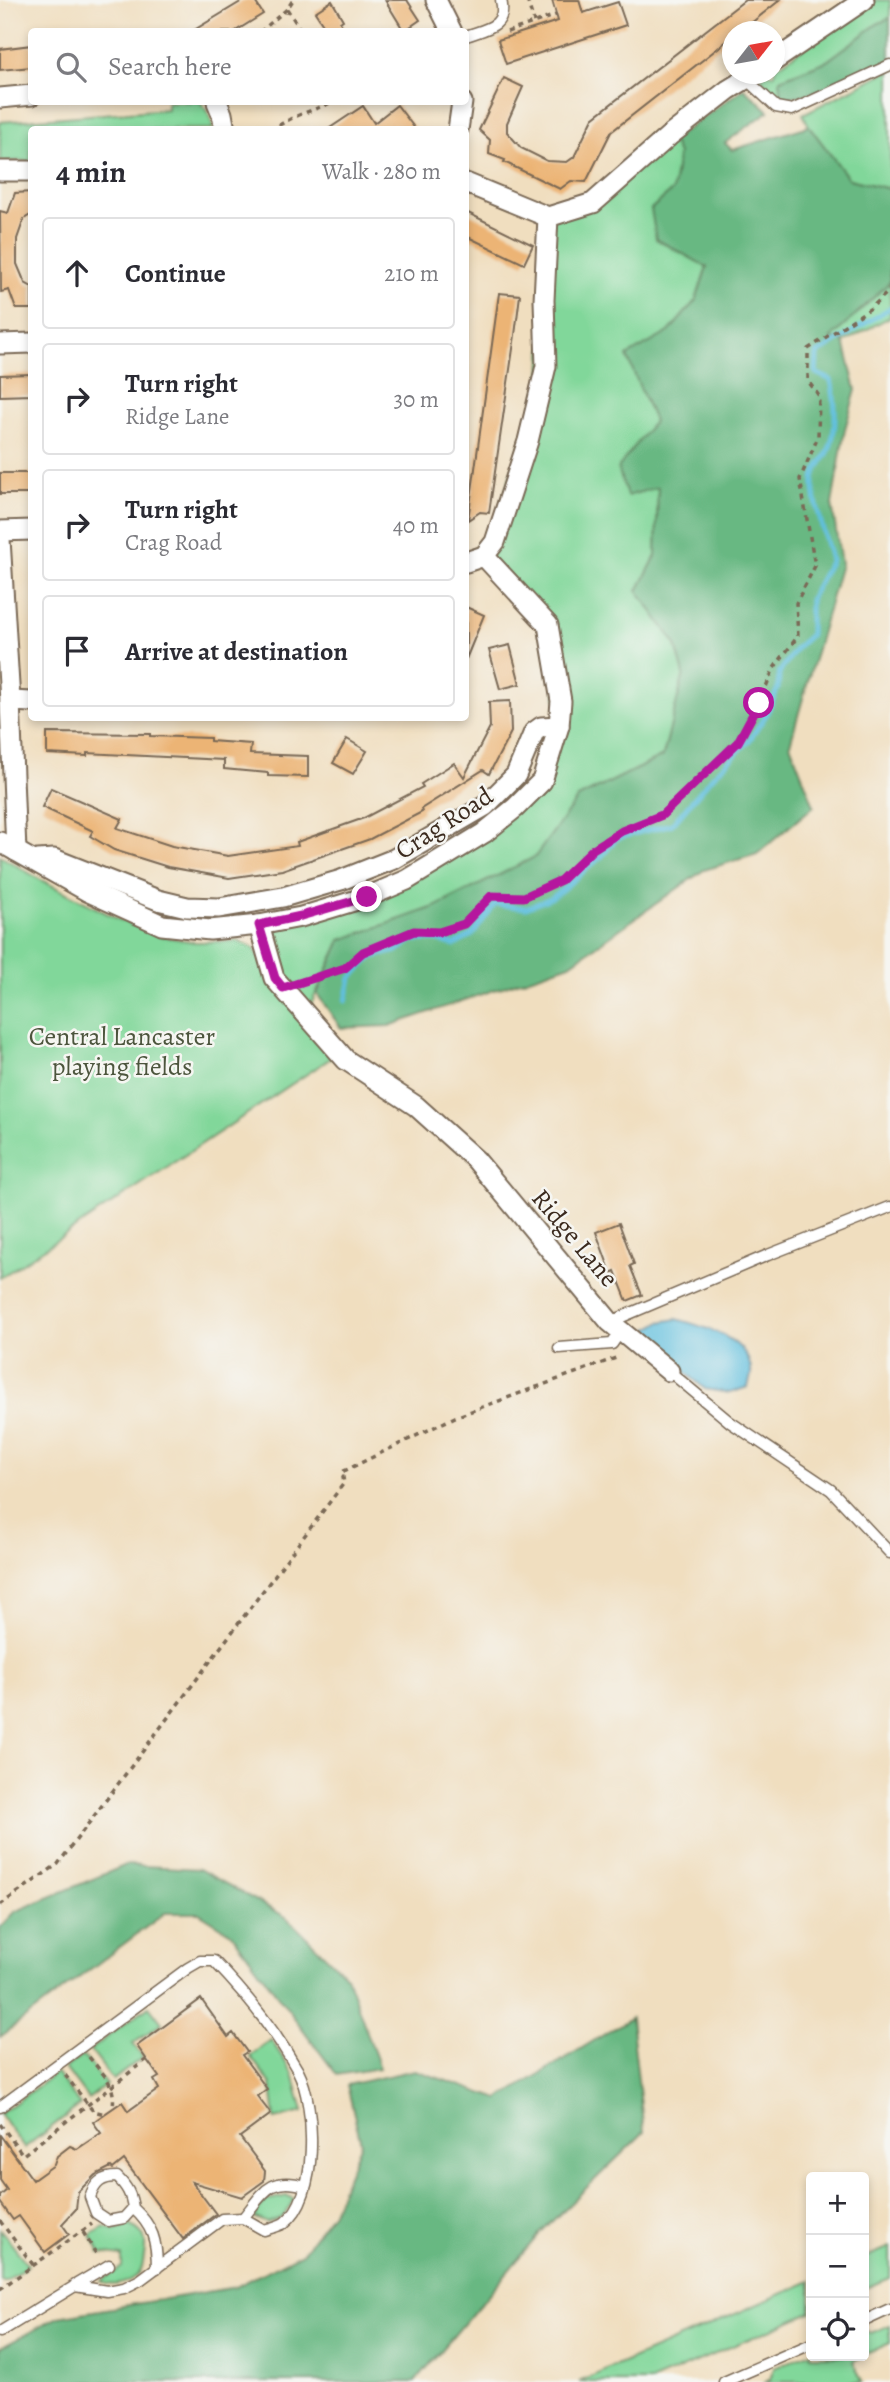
<!DOCTYPE html>
<html lang="en">
<head>
<meta charset="utf-8">
<style>
	body { margin:0; font-family:Alegreya,serif; background:#f7f7f7; color:#2b2b33 }
	.controls { position:absolute; right:21px; bottom:21px; display:grid; overflow:hidden; border-radius:7px; box-shadow:0 4px 10px #0003 }
	.controls button { width:63px; height:63px; display:grid; place-items:center; padding:0; border:0; border-bottom:2px solid #e1e1e2; background:#fff; color:#2b2b33; font:35px sans-serif }
	.compass { position:absolute; left:722px; top:21px; width:63px; height:63px; border-radius:50%; background:#fff; box-shadow:0 4px 10px #0003; rotate:59deg }
	.stop { position:absolute; width:21px; height:21px; margin:-16px; border:5px solid #b5179e; border-radius:50%; background:#fff }
	.stop.end { background:#b5179e; border-color:#fff; box-shadow:0 2px 7px #0008 }
	.list { margin:0; padding:0; list-style:none }
	h2 { display:flex; justify-content:space-between; align-items:center; height:91px; margin:0; padding:0 28px; font-size:30px }
	h2 small { font-size:23px; font-weight:400; color:#7c7c81 }
	.list li { display:grid; grid-template-columns:46px 1fr auto; gap:21px; align-items:center; box-sizing:border-box; height:112px; margin:0 14px 14px; padding:0 14px; border:2px solid #e1e1e2; border-radius:7px }
	.list b { display:block; font-size:26px; white-space:nowrap }
	.list p { margin:0; font-size:23px; white-space:nowrap; color:#7c7c81 }
	.list em { font-size:23px; font-style:normal; color:#7c7c81 }
	.icon { flex:none; width:38px; height:38px; fill:none; stroke:currentColor; stroke-width:2; stroke-linecap:round; stroke-linejoin:round }
	.map { position:relative; flex:none; width:890px; height:2382px; overflow:hidden }
	.search { position:absolute; background:#fff; box-shadow:0 4px 10px #0003; left:28px; top:28px; width:441px; height:77px; display:flex; align-items:center; gap:18px; box-sizing:border-box; padding:0 24px; border-radius:7px; color:#7c7c81; font-size:26px }
	.panel { position:absolute; background:#fff; box-shadow:0 4px 10px #0003; left:28px; top:126px; width:441px; height:595px; border-radius:7px }
	.map>svg:first-child { display:block }
	.green { fill:#81d79a; stroke:#5e805c; stroke-width:2 }
	.forest { fill:#68b882; stroke:#527150; stroke-width:2 }
	.water { fill:#60bfde; stroke:#4e747e; stroke-width:2 }
	.lines { fill:none; stroke-linecap:round; stroke-linejoin:round }
	.stream { stroke:#60bfde; stroke-width:5 }
	.building { fill:#ecb475 }
	.lane-casing { stroke:#7a6956; stroke-width:13 }
	.street-casing { stroke:#7a6956; stroke-width:23 }
	.path { stroke:#7a6956; stroke-width:3.5; stroke-dasharray:5 5; stroke-linecap:butt }
	.lane { stroke:#fff; stroke-width:10 }
	.street { stroke:#fff; stroke-width:19 }
	.route { stroke:#b5179e; stroke-width:9 }
	.labels { text-anchor:middle; dominant-baseline:central; stroke-width:5; stroke-linejoin:round; paint-order:stroke }
	.street-label { font-size:26px; fill:#3b2a1e; stroke:#f6f6f2 }
	.park-label { font-size:26px; fill:#4c553d; stroke:#f6f6f2 }
</style>
</head>
<body>
<div class="map">
<svg width="890" height="2382" viewBox="0 0 890 2382">
	<rect width="100%" height="100%" fill="#f6f6f2"/>
	<filter id="ink" filterUnits="userSpaceOnUse"><feTurbulence type="fractalNoise" baseFrequency=".0143" numOctaves="2"/><feDisplacementMap in="SourceGraphic" scale="14" xChannelSelector="R" yChannelSelector="G"/><feConvolveMatrix kernelMatrix="1 2 1 2 8 2 1 2 1" color-interpolation-filters="sRGB"/></filter>
	<filter id="wash" filterUnits="userSpaceOnUse"><feTurbulence type="fractalNoise" baseFrequency=".00686" numOctaves="4" result="noise"/><feDisplacementMap in="SourceGraphic" scale="28" xChannelSelector="R" yChannelSelector="G"/><feGaussianBlur stdDeviation="1.57" result="paint"/><feColorMatrix in="noise" values="0 0 0 0 0 0 0 0 0 0 0 0 0 0 0 0 0 1.4 0 .05"/><feComposite in="paint" operator="in"/></filter>
	<g filter="url(#wash)">
		<rect width="100%" height="100%" fill="#f0debf"/>
		<g class="green">
			<path d="M 871,0 L 890,0 L 890,18 L 877,24 L 827,61 L 780,79 L 782,97 L 760,79 L 767,74 L 774,74 L 775,68 Z"/>
			<path d="M 890,70 L 890,189 L 849,179 L 809,126 L 803,114 Z"/>
			<path d="M 167,102 L 200,102 C 207,109 212,119 213,129 L 32,130 L 31,161 L 0,161 L 0,122 L 167,109 Z"/>
			<path d="M 669,136 L 678,154 L 673,190 L 651,209 L 707,267 L 696,300 L 669,332 L 627,356 L 654,421 L 658,487 L 656,556 L 638,591 L 676,645 L 684,674 L 663,756 L 578,798 L 535,857 L 435,907 L 341,940 L 306,1015 L 274,978 L 259,925 L 407,880 L 542,781 L 559,726 L 548,625 L 484,556 L 541,382 L 548,217 L 593,203 Z"/>
			<path d="M 890,282 L 890,317 L 844,342 L 830,339 Z"/>
			<path d="M 0,856 L 43,881 L 122,921 L 160,936 L 195,942 L 239,941 L 254,948 L 270,980 L 334,1056 L 0,1278 Z"/>
			<path d="M 149,2006 L 162,2023 L 133,2044 L 143,2057 L 113,2080 L 90,2050 Z"/>
			<path d="M 271,2040 L 293,2074 L 303,2112 L 275,2119 L 271,2084 L 250,2056 Z"/>
			<path d="M 83,2055 L 106,2085 L 88,2099 L 65,2068 Z"/>
			<path d="M 56,2073 L 80,2105 L 24,2148 L 0,2114 Z"/>
			<path d="M 287,2196 L 294,2199 L 283,2217 L 267,2223 L 253,2217 L 267,2200 Z"/>
			<path d="M 130,2225 C 145,2233 147,2240 144,2256 C 143,2261 143,2268 140,2272 C 132,2283 111,2289 101,2281 L 122,2267 L 122,2256 L 100,2253 L 91,2235 L 104,2227 L 114,2230 Z"/>
			<path d="M 0,2229 L 28,2265 L 6,2281 L 0,2281 Z"/>
			<path d="M 890,2247 L 890,2278 L 864,2289 L 864,2258 Z"/>
			<path d="M 811,2281 L 811,2312 L 650,2382 L 579,2382 Z"/>
			<path d="M 890,2325 L 890,2343 L 864,2355 L 864,2330 L 871,2333 Z"/>
			<path d="M 811,2352 L 811,2356 L 863,2356 L 853,2361 L 862,2382 L 765,2382 L 770,2379 L 774,2368 Z"/>
		</g>
		<g class="forest">
			<path d="M 890,18 L 890,64 C 852,69 820,99 782,97 L 780,79 L 827,61 L 877,24 Z"/>
			<path d="M 744,88 L 769,111 L 725,143 L 732,150 L 809,126 L 849,179 L 890,189 L 890,282 L 831,338 L 844,342 L 856,390 L 845,429 L 832,504 L 841,564 L 790,744 L 814,806 L 757,854 L 704,870 L 570,964 L 389,1026 L 341,1028 L 317,994 L 341,940 L 435,907 L 535,857 L 578,798 L 663,756 L 684,674 L 676,645 L 638,591 L 656,556 L 658,487 L 627,496 L 618,468 L 654,421 L 627,356 L 669,332 L 696,300 L 707,267 L 656,239 L 651,209 L 673,190 L 678,154 L 672,140 Z"/>
			<path d="M 126,1865 L 199,1869 L 286,1917 L 347,1977 L 380,2068 L 337,2075 L 231,1933 L 199,1913 L 165,1913 L 0,2037 L 0,1927 L 14,1912 Z"/>
			<path d="M 631,2018 L 644,2132 L 540,2233 L 415,2382 L 0,2382 L 0,2348 L 58,2317 L 236,2287 L 302,2253 L 333,2212 L 361,2143 L 347,2085 L 415,2070 L 499,2099 Z"/>
		</g>
		<path class="water" d="M 677,1319 C 703,1327 747,1337 751,1370 C 752,1375 749,1382 748,1387 L 730,1393 L 705,1389 L 662,1352 L 649,1329 L 660,1322 Z"/>
		<g class="lines">
			<path class="stream" d="M 346,1001 L 351,978 L 372,957 L 397,951 L 413,940 L 436,940 L 455,945 L 473,934 L 495,904 L 526,908 L 553,897 L 602,856 L 617,838 L 672,824 L 714,775 L 748,742 L 766,715 L 778,688 L 779,673 L 797,647 L 810,635 L 810,599 L 831,560 C 827,542 809,489 815,474 C 818,465 826,458 829,450 C 838,427 836,403 831,380 L 816,373 L 817,354 L 890,308"/>
		</g>
		<g id="blocks">
			<g class="building">
				<path d="M 244,0 L 254,0 L 263,14 L 234,32 L 191,32 Z"/>
				<path d="M 385,0 L 407,0 L 420,20 L 404,31 Z"/>
				<path d="M 552,0 L 579,0 L 583,13 L 618,2 L 626,25 L 506,64 L 498,40 L 558,21 Z"/>
				<path d="M 745,0 L 780,0 L 740,32 L 732,32 L 732,37 L 611,132 L 586,182 L 571,181 L 560,189 L 504,162 L 505,160 L 489,154 L 490,140 L 479,130 L 504,78 L 523,87 L 507,123 L 507,132 L 521,148 L 547,161 L 567,162 L 574,157 L 593,118 Z"/>
				<path d="M 332,1 L 343,20 L 340,22 L 346,32 L 328,32 L 315,12 Z"/>
				<path d="M 32,45 L 32,67 L 0,70 L 0,49 Z"/>
				<path d="M 397,105 L 416,130 L 327,130 L 363,106 L 374,123 Z"/>
				<path d="M 32,192 L 32,214 L 24,219 L 17,239 L 17,264 L 25,283 L 32,287 L 32,309 L 16,309 L 9,290 L 1,292 L 0,211 L 8,213 L 15,193 Z"/>
				<path d="M 466,212 L 533,245 L 524,264 L 466,236 Z"/>
				<path d="M 499,293 L 520,295 L 515,335 L 489,513 L 480,512 L 468,520 Z"/>
				<path d="M 32,374 L 32,395 L 0,396 L 0,375 Z"/>
				<rect x="0" y="473" width="32" height="21"/>
				<path d="M 466,607 L 484,615 L 466,659 Z"/>
				<path d="M 510,645 L 520,684 L 500,689 L 489,650 Z"/>
				<path d="M 510,701 L 511,732 L 489,774 L 483,770 L 421,809 L 422,812 L 370,839 L 282,870 L 229,878 L 168,867 L 114,850 L 90,836 L 93,831 L 42,807 L 51,788 L 122,819 L 117,828 L 172,846 L 228,856 L 298,846 L 297,842 L 364,818 L 423,787 L 421,784 L 454,763 L 464,777 L 490,727 L 489,702 Z"/>
				<path d="M 47,733 L 150,734 L 150,736 L 210,738 L 210,741 L 251,744 L 250,754 L 308,756 L 308,777 L 268,776 L 268,773 L 224,769 L 224,760 L 87,753 L 87,756 L 47,754 Z"/>
				<path d="M 347,739 L 367,751 L 353,774 L 333,763 Z"/>
				<path d="M 619,1223 L 634,1264 L 630,1266 L 642,1295 L 627,1301 L 615,1271 L 611,1273 L 596,1232 Z"/>
				<path d="M 201,1999 L 228,2037 L 233,2033 L 247,2052 L 242,2055 L 267,2089 L 257,2096 L 271,2114 L 240,2137 L 265,2171 L 264,2181 L 242,2197 L 192,2182 L 216,2214 L 183,2239 L 124,2160 L 113,2169 L 111,2167 L 95,2175 L 78,2192 L 76,2209 L 62,2224 L 69,2234 L 45,2252 L 19,2216 L 13,2220 L 0,2202 L 0,2196 L 7,2190 L 0,2180 L 0,2135 L 33,2180 L 54,2165 L 57,2156 L 70,2146 L 77,2149 L 101,2133 L 93,2122 L 122,2102 L 128,2111 L 159,2089 L 154,2080 L 159,2077 L 137,2046 Z"/>
			</g>
		</g>
	</g>
	<g filter="url(#ink)">
		<use href="#blocks" fill-opacity="0" stroke="#7a6956" stroke-width="2"/>
		<g class="lines">
			<g class="lane-casing">
				<g id="lane">
					<path d="M 466,36 C 485,29 508,27 501,0"/>
					<path d="M 746,79 L 776,107 L 792,110 L 890,65"/>
					<path d="M 610,1322 L 768,1255 L 890,1207"/>
					<path d="M 559,1348 L 612,1344 L 621,1331"/>
					<path d="M 669,1371 L 730,1422 L 831,1490 L 890,1553"/>
					<path d="M 0,2107 L 188,1968 L 200,1961 L 214,1961 C 245,1993 276,2032 298,2071 C 316,2105 319,2198 284,2223 C 280,2226 270,2228 264,2230 L 243,2218 L 222,2219 L 140,2280 L 124,2288 L 107,2291 L 75,2286 L 0,2332"/>
					<path d="M 133,2208 L 124,2218 L 108,2221 L 96,2213 L 90,2197 C 95,2183 101,2177 117,2177 C 127,2187 131,2194 133,2208 C 153,2226 157,2241 157,2268"/>
					<path d="M 243,2218 C 263,2194 269,2175 305,2186"/>
					<path d="M 75,2285 L 109,2265"/>
					<path d="M 864,2321 L 890,2309"/>
					<path d="M 724,2382 L 811,2344"/>
				</g>
			</g>
			<g class="street-casing">
				<g id="street">
					<path d="M 436,0 L 452,32"/>
					<path d="M 774,61 L 864,0"/>
					<path d="M 0,98 L 32,95"/>
					<path d="M 217,102 L 222,114 L 225,130"/>
					<path d="M 458,130 L 462,102"/>
					<path d="M 0,171 L 32,171"/>
					<path d="M 466,183 L 548,217"/>
					<path d="M 0,344 L 32,343"/>
					<path d="M 0,531 L 32,530"/>
					<path d="M 0,539 L 10,701 L 16,851"/>
					<path d="M 466,562 L 484,556 L 495,542 L 528,441 L 546,366 L 544,300 L 548,217 L 593,203 L 669,136 L 728,90 L 754,74"/>
					<path d="M 10,701 L 32,702"/>
					<path d="M 0,842 L 87,891 L 162,925 L 210,930 L 259,925 L 301,917 L 367,897 L 407,880 L 484,833 L 515,808 L 542,781 L 559,726 L 561,701 L 548,625 L 484,556"/>
					<path d="M 38,860 L 54,859 L 158,900 L 187,907 L 219,908 L 283,897 L 341,880 L 394,859 L 485,806 L 516,775 L 534,732 L 541,727 L 559,726"/>
					<path d="M 259,925 L 274,978 L 346,1060 L 416,1106 L 476,1160 L 610,1322 L 669,1371"/>
				</g>
			</g>
			<g class="path">
				<path d="M 527,0 L 534,22"/>
				<path d="M 287,9 L 302,32"/>
				<path d="M 260,32 L 287,9 L 293,0"/>
				<path d="M 507,32 L 556,15"/>
				<path d="M 270,130 L 294,117 L 333,102"/>
				<path d="M 300,983 L 345,968 L 363,952 L 414,931 L 439,932 L 464,924 L 491,896 L 524,897 L 561,879 L 593,849 L 622,831 L 662,815 L 738,742 L 759,703 L 774,668 L 798,636 L 796,603 L 815,566 L 800,479 L 818,437 L 819,396 L 808,381 L 808,349 L 871,308 L 890,290"/>
				<path d="M 0,1905 L 58,1864 L 344,1483 L 342,1472 L 455,1417 L 616,1358"/>
				<path d="M 89,2057 C 104,2076 116,2083 113,2108"/>
				<path d="M 65,2075 L 93,2111 L 105,2114"/>
				<path d="M 0,2124 L 23,2155 L 147,2059"/>
				<path d="M 0,2221 L 34,2266"/>
				<path d="M 83,2232 L 98,2257"/>
				<path d="M 0,2289 L 92,2224"/>
			</g>
			<use href="#lane" class="lane"/>
			<use href="#street" class="street"/>
		</g>
	</g>
	<g class="lines" filter="url(#ink)">
		<path class="route" d="M 367,897 L 301,916 L 259,925 L 275,978 L 283,988 L 345,968 L 363,952 L 414,931 L 439,932 L 464,924 L 491,896 L 524,897 L 561,880 L 593,849 L 622,831 L 662,815 L 738,742 L 759,703"/>
	</g>
	<g class="labels">
		<g class="street-label">
			<text transform="translate(444 823) rotate(-33)">Crag Road</text>
			<text transform="translate(575 1238) rotate(50)">Ridge Lane</text>
		</g>
		<g class="park-label">
			<text x="122" y="1036">Central Lancaster<tspan x="122" dy="30">playing fields</tspan></text>
		</g>
	</g>
</svg>
<div class="controls">
<button>+</button>
<button>−</button>
<button><svg class="icon" aria-label="locate" viewBox="0 0 24 24"><circle cx="12" cy="12" r="6"/><path d="M12 2v4M12 18v4M2 12h4M18 12h4"/></svg></button>
</div>
<svg class="compass" viewBox="-18 -18 36 36"><path d="M0-13l5 13h-10z" fill="#e53935"/><path d="M0 13l5-13h-10z" fill="#7c7c81"/></svg>
<div class="stop" style="left:759px;top:703px"></div>
<div class="stop end" style="left:367px;top:897px"></div>
<div class="search"><svg class="icon" aria-label="search" viewBox="0 0 24 24"><circle cx="10" cy="10" r="6"/><path d="M15 15l6 6"/></svg>Search here</div>
<section class="panel">
<h2>4 min<small>Walk · 280 m</small></h2>
<ul class="list">
<li><svg class="icon" aria-label="ahead" viewBox="0 0 24 24"><path d="M12 20V5M6 11l6-6 6 6"/></svg><div><b>Continue</b></div><em>210 m</em></li>
<li><svg class="icon" aria-label="right" viewBox="0 0 24 24"><path d="M7 20v-9h11M14 6l5 5-5 5"/></svg><div><b>Turn right</b><p>Ridge Lane</p></div><em>30 m</em></li>
<li><svg class="icon" aria-label="right" viewBox="0 0 24 24"><path d="M7 20v-9h11M14 6l5 5-5 5"/></svg><div><b>Turn right</b><p>Crag Road</p></div><em>40 m</em></li>
<li><svg class="icon" aria-label="arrive" viewBox="0 0 24 24"><path d="M6 21V4h12l-3 4 3 4H6"/></svg><div><b>Arrive at destination</b></div></li>
</ul>
</section>
</div>
</body>
</html>
